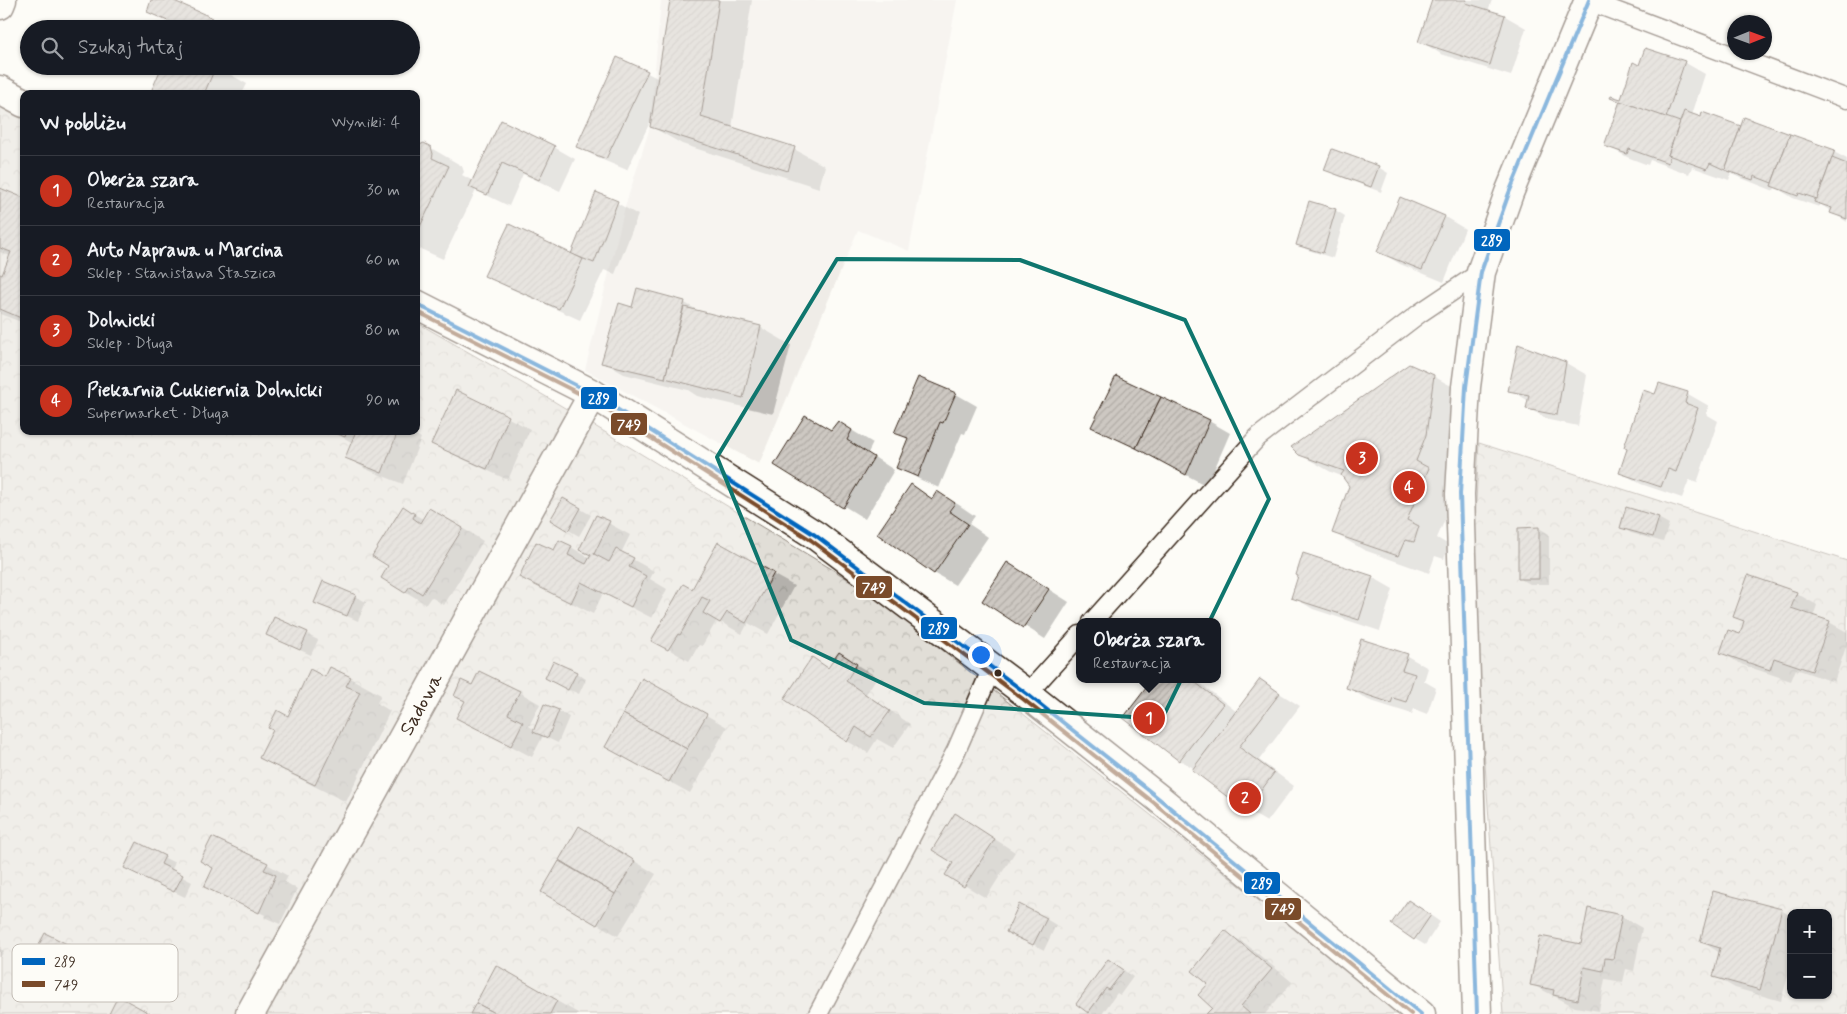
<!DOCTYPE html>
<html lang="pl">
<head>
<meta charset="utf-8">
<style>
	body { margin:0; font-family:Mynerve,sans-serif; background:#20242c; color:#f1f3f6 }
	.controls { position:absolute; right:15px; bottom:15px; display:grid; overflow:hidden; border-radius:10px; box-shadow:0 1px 4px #0004 }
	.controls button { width:45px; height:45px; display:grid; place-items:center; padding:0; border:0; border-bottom:1px solid #363941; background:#171b24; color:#f1f3f6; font:25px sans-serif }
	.compass { position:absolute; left:1727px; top:15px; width:45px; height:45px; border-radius:50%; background:#171b24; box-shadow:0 1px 4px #0004; rotate:89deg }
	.you { position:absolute; left:980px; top:654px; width:18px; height:18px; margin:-12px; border:4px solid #fff; border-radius:50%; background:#1a73e8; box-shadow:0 0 0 8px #1a73e833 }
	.badge { display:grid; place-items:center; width:32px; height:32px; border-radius:50%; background:#c8321e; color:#fff; font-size:16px; font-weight:700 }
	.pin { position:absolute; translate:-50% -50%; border:2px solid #fff; box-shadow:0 1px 5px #0006 }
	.popup { position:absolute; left:1076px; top:618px; width:145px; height:65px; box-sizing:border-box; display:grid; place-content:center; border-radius:10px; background:#171b24; filter:drop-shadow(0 1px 4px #0005); font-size:16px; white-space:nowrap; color:#9ea1a6 }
	.popup b { font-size:19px; color:#f1f3f6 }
	.popup::after { content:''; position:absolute; left:50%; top:100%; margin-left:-10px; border:10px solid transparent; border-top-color:#171b24 }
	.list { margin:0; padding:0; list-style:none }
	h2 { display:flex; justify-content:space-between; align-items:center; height:65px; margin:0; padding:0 20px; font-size:21px }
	h2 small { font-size:16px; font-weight:400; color:#9ea1a6 }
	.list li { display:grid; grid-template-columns:32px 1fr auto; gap:15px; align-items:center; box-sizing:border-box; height:70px; padding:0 20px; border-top:1px solid #363941 }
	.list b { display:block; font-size:19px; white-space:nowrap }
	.list p { margin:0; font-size:16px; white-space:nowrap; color:#9ea1a6 }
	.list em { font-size:16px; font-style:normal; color:#9ea1a6 }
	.icon { flex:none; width:28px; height:28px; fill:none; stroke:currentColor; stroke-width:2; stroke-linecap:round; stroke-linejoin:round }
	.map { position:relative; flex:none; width:1847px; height:1014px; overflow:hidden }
	.search { position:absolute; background:#171b24; box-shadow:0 1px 4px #0004; left:20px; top:20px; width:400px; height:55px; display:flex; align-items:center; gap:12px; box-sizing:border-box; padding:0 18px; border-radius:28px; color:#9ea1a6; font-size:19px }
	.panel { position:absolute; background:#171b24; box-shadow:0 1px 4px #0004; left:20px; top:90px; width:400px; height:345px; border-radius:10px }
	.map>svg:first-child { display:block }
	.built { fill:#efece7 }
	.park { fill:url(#park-crowns); stroke:#8e847a; fill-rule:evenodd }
	.shadow { fill:#0003 }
	.building { fill:url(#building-hatch); stroke:#3b2a1e }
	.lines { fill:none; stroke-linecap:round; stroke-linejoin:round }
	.service-casing { stroke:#3b2a1e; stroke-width:21 }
	.minor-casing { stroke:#3b2a1e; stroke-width:31 }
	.service { stroke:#fdfcf7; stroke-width:18 }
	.minor { stroke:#fdfcf7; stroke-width:28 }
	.bus-1-casing { stroke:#fdfcf7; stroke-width:8 }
	.bus-2-casing { stroke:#fdfcf7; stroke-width:8 }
	.bus-1 { stroke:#0065bd; stroke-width:4 }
	.bus-2 { stroke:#7a4b2a; stroke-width:4 }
	.marked { fill:none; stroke:#0f766e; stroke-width:4; stroke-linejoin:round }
	.bus-dot { fill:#3b2a1e; stroke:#fdfcf7; stroke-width:2 }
	.labels { text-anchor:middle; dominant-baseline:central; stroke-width:4; stroke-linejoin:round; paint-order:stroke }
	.street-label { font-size:20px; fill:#3b2a1e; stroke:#fdfcf7 }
	.key { fill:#fdfcf7; stroke:#c3bdb6; stroke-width:1 }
	.key-label { font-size:14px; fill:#3b2a1e }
	.line-badge { stroke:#fdfcf7; stroke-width:2 }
	.badge-label { font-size:14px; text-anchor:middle; font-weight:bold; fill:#fff }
</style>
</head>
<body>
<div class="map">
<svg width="1847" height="1014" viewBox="0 0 1847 1014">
	<defs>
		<pattern id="park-crowns" width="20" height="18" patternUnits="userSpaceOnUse" patternTransform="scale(1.25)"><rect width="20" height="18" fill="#e1ded7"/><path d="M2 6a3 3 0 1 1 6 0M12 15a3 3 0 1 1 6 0" fill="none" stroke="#c2bfb8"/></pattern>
		<pattern id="building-hatch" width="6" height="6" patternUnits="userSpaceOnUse" patternTransform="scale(1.25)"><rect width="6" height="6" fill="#cdc8c2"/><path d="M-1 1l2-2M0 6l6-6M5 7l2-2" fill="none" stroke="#b1aca6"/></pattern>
	</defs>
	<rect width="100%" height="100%" fill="#fdfcf7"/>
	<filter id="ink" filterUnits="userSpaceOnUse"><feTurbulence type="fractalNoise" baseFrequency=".02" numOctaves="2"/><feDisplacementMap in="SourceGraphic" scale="10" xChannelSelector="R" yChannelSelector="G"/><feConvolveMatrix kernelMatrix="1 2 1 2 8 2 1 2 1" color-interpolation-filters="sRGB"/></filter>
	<g filter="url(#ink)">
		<path class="built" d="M 661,0 L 957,0 L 909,251 L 858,230 L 759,464 L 585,370 L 625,207 L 650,127 Z"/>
		<g class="park">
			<path d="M 0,85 L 24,99 L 24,431 L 416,431 L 416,322 L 550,399 L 868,591 L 1402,1014 L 0,1014 Z"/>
			<path d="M 1479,443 L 1847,561 L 1847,1014 L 1503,1014 L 1472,583 ZM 1791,913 L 1828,913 L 1828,995 L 1791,995 Z"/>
		</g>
		<g class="shadow">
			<path d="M 153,0 L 168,0 L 223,25 L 221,29 L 185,29 L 148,11 Z"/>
			<path d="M 671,0 L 752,0 L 732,128 L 794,149 L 825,166 L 819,188 L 682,144 L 652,127 L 652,118 L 627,170 L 598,158 L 577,146 L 618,58 L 659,79 Z"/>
			<path d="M 1433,0 L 1492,0 L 1488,11 L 1505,16 L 1526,28 L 1511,76 L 1441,54 L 1420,41 Z"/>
			<path d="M 1684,62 L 1705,74 L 1692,115 L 1742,128 L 1744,118 L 1834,152 L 1847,159 L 1847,222 L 1820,204 L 1819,207 L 1793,198 L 1775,187 L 1774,191 L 1731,174 L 1729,180 L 1692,167 L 1689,174 L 1650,160 L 1648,165 L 1627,157 L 1606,145 L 1622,101 L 1640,66 Z"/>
			<path d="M 216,66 L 247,84 L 242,94 L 151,94 Z"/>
			<path d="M 501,122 L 554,147 L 575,159 L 560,191 L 523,174 L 509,206 L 476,190 L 443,259 L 416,247 L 416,152 L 431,148 L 462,166 L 464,172 L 462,175 L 473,181 Z"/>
			<path d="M 1378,167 L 1388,173 L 1381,192 L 1336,175 L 1326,169 Z"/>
			<path d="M 0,189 L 24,199 L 24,323 L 0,314 L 0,276 L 2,277 L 10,256 L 0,252 Z"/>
			<path d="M 1401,199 L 1445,217 L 1465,229 L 1444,282 L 1400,264 L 1379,251 Z"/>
			<path d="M 617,203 L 638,215 L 615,274 L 604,270 L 580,320 L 507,287 L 486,275 L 572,255 Z"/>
			<path d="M 1335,210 L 1345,216 L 1333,258 L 1308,250 L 1298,245 Z"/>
			<path d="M 638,289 L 685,303 L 702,313 L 760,327 L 791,345 L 773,414 L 697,396 L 688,390 L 624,374 L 603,362 L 633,308 Z"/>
			<path d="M 1519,345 L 1566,363 L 1587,375 L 1578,426 L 1549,420 L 1528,408 L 1529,401 L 1510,390 Z"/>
			<path d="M 1433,376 L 1464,393 L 1457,453 L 1446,479 L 1459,487 L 1437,538 L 1449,545 L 1444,559 L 1435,556 L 1429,573 L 1364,550 L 1334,533 L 1351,485 L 1344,477 L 1331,472 L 1299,454 Z"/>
			<path d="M 919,378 L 956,394 L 977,406 L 965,434 L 962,433 L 939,488 L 919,479 L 898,467 L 909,440 L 896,432 Z"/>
			<path d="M 1660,384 L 1688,394 L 1709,406 L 1706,414 L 1718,421 L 1697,483 L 1689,480 L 1682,498 L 1641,484 L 1620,472 Z"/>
			<path d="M 457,392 L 530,429 L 508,480 L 454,455 L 433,443 Z"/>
			<path d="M 1209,421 L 1230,433 L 1207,486 L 1093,426 Z"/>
			<path d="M 838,422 L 873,443 L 868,453 L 894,470 L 865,519 L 844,506 L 831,431 Z"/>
			<path d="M 332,431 L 409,431 L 421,438 L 403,484 L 368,470 L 347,458 L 353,443 Z"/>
			<path d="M 911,486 L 933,499 L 938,493 L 959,505 L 975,516 L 969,524 L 988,537 L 955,585 L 934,573 Z"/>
			<path d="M 563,499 L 591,515 L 579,536 L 551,520 Z"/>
			<path d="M 403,508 L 423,519 L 451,521 L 483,541 L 444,605 L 431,597 L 426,604 L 406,592 Z"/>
			<path d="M 597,517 L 630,535 L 621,553 L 654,571 L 650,579 L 667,589 L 652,618 L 603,593 L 593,614 L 520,576 L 554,552 L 571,547 L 591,559 L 592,556 L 581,549 Z"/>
			<path d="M 1658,518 L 1669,524 L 1663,542 L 1631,533 L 1621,527 Z"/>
			<path d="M 1539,528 L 1549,534 L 1549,584 L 1530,584 L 1519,578 Z"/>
			<path d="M 718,544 L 794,586 L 768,634 L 748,623 L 742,634 L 717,620 L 702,646 L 699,645 L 689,661 L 653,640 L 692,591 Z"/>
			<path d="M 1028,576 L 1069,602 L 1045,639 L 984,600 Z"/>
			<path d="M 1300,576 L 1372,577 L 1393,589 L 1380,631 L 1313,609 L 1293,597 Z"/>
			<path d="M 1796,593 L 1817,605 L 1813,617 L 1829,622 L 1847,632 L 1847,644 L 1834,682 L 1796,669 L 1791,681 L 1743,665 L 1722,653 L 1740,636 L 1745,622 L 1735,616 Z"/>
			<path d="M 355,596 L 366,602 L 358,621 L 316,602 Z"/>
			<path d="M 275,619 L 318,640 L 311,655 L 278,640 Z"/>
			<path d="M 839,654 L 877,677 L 866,694 L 910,724 L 893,748 L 877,739 L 868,753 L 847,741 L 812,659 L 829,668 Z"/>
			<path d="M 1407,656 L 1428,668 L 1424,681 L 1436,688 L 1427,714 L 1414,709 L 1412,714 L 1368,700 L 1347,687 Z"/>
			<path d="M 576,673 L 586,679 L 579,694 L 557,684 Z"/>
			<path d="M 326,678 L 350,678 L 381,695 L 377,703 L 390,711 L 346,802 L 292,775 L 261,758 L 289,717 Z"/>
			<path d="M 1155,679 L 1195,679 L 1237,712 L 1260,681 L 1300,706 L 1259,760 L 1294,786 L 1267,822 L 1246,810 L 1195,769 L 1180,760 L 1125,718 Z"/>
			<path d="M 472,686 L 519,692 L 540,704 L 529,726 L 535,730 L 558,711 L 569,717 L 558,743 L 543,736 L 532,757 L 458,718 Z"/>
			<path d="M 706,715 L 727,727 L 690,793 L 628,759 Z"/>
			<path d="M 976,827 L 1015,852 L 986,898 L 946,874 Z"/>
			<path d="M 579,828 L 656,874 L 618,936 L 542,892 Z"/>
			<path d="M 137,844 L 175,863 L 171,871 L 192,882 L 185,897 L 136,874 Z"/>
			<path d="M 267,864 L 288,876 L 285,882 L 297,889 L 280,924 L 264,917 L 265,915 L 226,896 L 226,898 L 206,887 Z"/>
			<path d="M 1419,907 L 1440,922 L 1425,945 L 1415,939 Z"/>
			<path d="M 1781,910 L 1791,916 L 1791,965 L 1781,1001 L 1735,988 L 1714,976 L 1720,953 L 1701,941 Z"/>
			<path d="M 1621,916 L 1642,928 L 1634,971 L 1626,969 L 1623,982 L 1605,979 L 1599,1011 L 1575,1007 L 1531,984 Z"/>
			<path d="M 1046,919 L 1056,925 L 1044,950 L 1016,935 Z"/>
			<path d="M 1225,932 L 1246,944 L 1292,982 L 1265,1014 L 1208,1014 L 1214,1007 L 1210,984 Z"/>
			<path d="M 0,949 L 4,951 L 0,958 Z"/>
			<path d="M 102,963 L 123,976 L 113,997 L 87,984 L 82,994 L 30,966 Z"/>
			<path d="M 1118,966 L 1133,977 L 1120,995 L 1117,993 L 1102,1014 L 1093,1014 L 1078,1003 Z"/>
			<path d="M 496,967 L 578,1013 L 577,1014 L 471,1014 Z"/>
			<path d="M 1110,1010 L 1117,1014 L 1107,1014 Z"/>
		</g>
		<g class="building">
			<path d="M 151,0 L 172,0 L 213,18 L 208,29 L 186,29 L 147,12 Z"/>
			<path d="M 670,0 L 719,0 L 701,117 L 795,147 L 788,171 L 650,127 Z"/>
			<path d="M 1432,0 L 1467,0 L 1466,3 L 1505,15 L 1490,65 L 1418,42 Z"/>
			<path d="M 1645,48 L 1685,61 L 1666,118 L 1610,98 L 1611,96 L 1621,99 L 1633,62 L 1639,65 Z"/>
			<path d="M 617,57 L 648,71 L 606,159 L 576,147 Z"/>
			<path d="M 162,66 L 216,66 L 204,94 L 150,94 Z"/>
			<path d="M 1620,101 L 1680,122 L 1668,155 L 1670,155 L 1668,163 L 1629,149 L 1627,154 L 1604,146 Z"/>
			<path d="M 1684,111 L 1701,117 L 1702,112 L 1741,126 L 1725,170 L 1710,163 L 1707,169 L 1668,155 Z"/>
			<path d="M 1744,117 L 1790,134 L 1772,183 L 1754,176 L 1753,180 L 1725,170 Z"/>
			<path d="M 501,120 L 555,146 L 539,180 L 502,163 L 487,195 L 469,187 Z"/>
			<path d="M 1790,134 L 1835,150 L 1817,199 L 1799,193 L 1798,196 L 1771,186 Z"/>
			<path d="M 424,143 L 431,147 L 433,154 L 432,158 L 449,166 L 416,235 L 416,148 L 417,146 Z"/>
			<path d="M 1332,149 L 1379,166 L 1371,187 L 1324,170 Z"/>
			<path d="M 1832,158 L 1847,164 L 1847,219 L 1830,213 L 1832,208 L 1814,202 L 1815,199 L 1817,199 Z"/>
			<path d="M 0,188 L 24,198 L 24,312 L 21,318 L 0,309 L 0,274 L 2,275 L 11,252 L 0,248 Z"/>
			<path d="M 596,192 L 618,201 L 594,263 L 571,254 Z"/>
			<path d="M 1400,197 L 1445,216 L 1422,270 L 1377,252 Z"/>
			<path d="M 1309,201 L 1336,209 L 1323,253 L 1296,245 Z"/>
			<path d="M 509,224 L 583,259 L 559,309 L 484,276 Z"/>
			<path d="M 637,288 L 685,301 L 665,378 L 601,363 L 619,303 L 632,307 Z"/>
			<path d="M 684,307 L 761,326 L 743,398 L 665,378 Z"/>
			<path d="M 1518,344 L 1566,362 L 1557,415 L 1526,409 L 1529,395 L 1508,391 Z"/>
			<path d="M 1409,364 L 1434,375 L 1426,435 L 1416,461 L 1429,468 L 1407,520 L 1419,526 L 1414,542 L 1405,540 L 1398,556 L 1332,533 L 1349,486 L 1341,475 L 1344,471 L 1299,455 L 1291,447 Z"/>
			<path d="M 1116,376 L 1161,397 L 1136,448 L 1091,427 Z"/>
			<path d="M 918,377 L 956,393 L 943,423 L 940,422 L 918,477 L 896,468 L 908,438 L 894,433 Z"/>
			<path d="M 1659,383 L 1688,392 L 1685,403 L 1698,408 L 1676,472 L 1668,469 L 1661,487 L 1619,473 L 1627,449 L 1624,447 L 1643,390 L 1655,394 Z"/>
			<path d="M 456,390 L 509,416 L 487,469 L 431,444 Z"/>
			<path d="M 1161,397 L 1210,420 L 1186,475 L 1136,448 Z"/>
			<path d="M 805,415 L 831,430 L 838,421 L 852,430 L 847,440 L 874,457 L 843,508 L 774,465 Z"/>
			<path d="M 331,431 L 347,431 L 345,437 Z"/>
			<path d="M 356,431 L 398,431 L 382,473 L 345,458 Z"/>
			<path d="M 911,484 L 932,499 L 937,491 L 955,503 L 949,511 L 968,524 L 934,574 L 877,534 Z"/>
			<path d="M 563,498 L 581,508 L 568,531 L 550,520 Z"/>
			<path d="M 403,506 L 415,514 L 413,518 L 420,523 L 429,508 L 463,528 L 422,594 L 410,586 L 405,593 L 381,578 L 388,566 L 372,556 Z"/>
			<path d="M 1626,507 L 1659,517 L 1653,537 L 1620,528 Z"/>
			<path d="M 596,515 L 610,521 L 594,554 L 609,562 L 616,549 L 634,558 L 629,567 L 646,576 L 631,607 L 581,582 L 571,603 L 519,577 L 536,542 L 554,550 L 559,540 L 572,546 L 568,555 L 586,564 L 591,555 L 579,550 Z"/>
			<path d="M 1539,527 L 1539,579 L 1518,579 L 1518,528 Z"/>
			<path d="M 718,542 L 774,573 L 746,623 L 727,612 L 720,623 L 703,613 L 710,601 L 702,597 L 680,635 L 678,634 L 668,650 L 651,641 L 683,584 L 692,589 Z"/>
			<path d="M 1303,553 L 1373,576 L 1359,620 L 1291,598 L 1298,576 L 1296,575 Z"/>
			<path d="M 1007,562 L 1049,589 L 1023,628 L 982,601 Z"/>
			<path d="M 1748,575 L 1797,592 L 1791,608 L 1830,621 L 1812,671 L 1774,658 L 1770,670 L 1720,653 L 1728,630 L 1740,634 L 1744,621 L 1733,617 Z"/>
			<path d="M 323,581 L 356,595 L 347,616 L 314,603 Z"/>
			<path d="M 274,617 L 308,632 L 300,650 L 266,635 Z"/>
			<path d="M 1361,639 L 1408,654 L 1402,670 L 1415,674 L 1406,702 L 1393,698 L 1391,703 L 1346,688 Z"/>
			<path d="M 839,652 L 857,664 L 846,681 L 890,711 L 871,737 L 856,727 L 847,742 L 784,699 L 812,657 L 828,668 Z"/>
			<path d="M 553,661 L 577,672 L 568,690 L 545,678 Z"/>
			<path d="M 330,667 L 351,677 L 346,686 L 360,692 L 315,785 L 259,758 L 273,730 L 268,728 L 277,710 L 288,716 L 310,669 L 325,677 Z"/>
			<path d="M 479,671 L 520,691 L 508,714 L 523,722 L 511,746 L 456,718 L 465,701 L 454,696 L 461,680 L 472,685 Z"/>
			<path d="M 642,678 L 707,714 L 687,749 L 623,714 Z"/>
			<path d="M 1153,679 L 1191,679 L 1223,704 L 1179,761 L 1123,718 Z"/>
			<path d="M 1260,679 L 1280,693 L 1239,747 L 1274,773 L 1246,811 L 1192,770 Z"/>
			<path d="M 544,704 L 559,710 L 548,738 L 533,732 Z"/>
			<path d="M 623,714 L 687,749 L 669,782 L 605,747 Z"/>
			<path d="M 955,813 L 995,839 L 964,887 L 945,875 L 953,863 L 932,850 Z"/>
			<path d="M 579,826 L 635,861 L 615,894 L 559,860 Z"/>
			<path d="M 212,837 L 268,863 L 264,870 L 276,875 L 259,913 L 204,887 L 213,868 L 200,861 Z"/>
			<path d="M 137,842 L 165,856 L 161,864 L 183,875 L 174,892 L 124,868 Z"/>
			<path d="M 559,861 L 615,894 L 597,925 L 541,892 Z"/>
			<path d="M 1713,891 L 1782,909 L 1760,990 L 1713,977 L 1720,948 L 1700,942 Z"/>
			<path d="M 1408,900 L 1431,915 L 1414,940 L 1391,924 Z"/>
			<path d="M 1019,904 L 1047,918 L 1033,945 L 1006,932 Z"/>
			<path d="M 1588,908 L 1622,915 L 1613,959 L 1605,958 L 1603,971 L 1584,967 L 1578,1000 L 1553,995 L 1554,990 L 1530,985 L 1540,936 L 1581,944 Z"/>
			<path d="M 1225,930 L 1272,969 L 1241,1006 L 1250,1014 L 1206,1014 L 1212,1008 L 1198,995 L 1208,984 L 1192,971 Z"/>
			<path d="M 45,933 L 103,962 L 91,986 L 66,973 L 61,983 L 28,966 Z"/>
			<path d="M 1108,959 L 1124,970 L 1109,990 L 1106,988 L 1088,1013 L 1076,1004 Z"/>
			<path d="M 496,965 L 557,1000 L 550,1014 L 497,1014 L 476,1003 Z"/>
			<path d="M 118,996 L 151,1014 L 109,1014 Z"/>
			<path d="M 476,1003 L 497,1014 L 470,1014 Z"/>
		</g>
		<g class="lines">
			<g class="service-casing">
				<g id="service">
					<path d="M 1589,1 L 1847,99"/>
					<path d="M 1092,622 L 1258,437 L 1420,313 L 1481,272"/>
					<path d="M 1027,694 L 1080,635"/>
					<path d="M 818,1014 L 956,751 L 992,668"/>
				</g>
			</g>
			<g class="minor-casing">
				<g id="minor">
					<path d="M 0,5 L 2,0"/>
					<path d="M 0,90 L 24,103"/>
					<path d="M 416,304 L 593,394 L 815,535 L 1027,694 L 1157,797 L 1421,1014"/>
					<path id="s1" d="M 250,1014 L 593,394"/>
					<path d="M 1477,1014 L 1460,494 L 1466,387 L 1481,272 L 1509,193 L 1589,0"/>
				</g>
			</g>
			<use href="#service" class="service"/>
			<use href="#minor" class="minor"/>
			<g class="bus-1-casing">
				<g id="bus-1">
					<path d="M 416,304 L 593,394 L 815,535 L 1027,694 L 1157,797 L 1421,1014"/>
					<path d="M 1477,1014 L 1460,494 L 1466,387 L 1481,272 L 1509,193 L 1589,0"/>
				</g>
			</g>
			<g class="bus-2-casing">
				<path id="bus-2" d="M 416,311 L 590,399 L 811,540 L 1023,699 L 1153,802 L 1411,1014"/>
			</g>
			<use href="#bus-1" class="bus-1"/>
			<use href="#bus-2" class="bus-2"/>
		</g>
	</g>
	<path d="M0 0H1847V1014H0ZM 837,259 L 1020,260 L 1185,320 L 1269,499 L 1162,719 L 924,703 L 791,640 L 717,457 Z" fill="#fdfcf7" fill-opacity=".55" fill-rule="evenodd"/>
	<path class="marked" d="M 837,259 L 1020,260 L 1185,320 L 1269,499 L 1162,719 L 924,703 L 791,640 L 717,457 Z"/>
	<circle class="bus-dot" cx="998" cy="673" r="4.5"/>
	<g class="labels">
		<g class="street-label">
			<text stroke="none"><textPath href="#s1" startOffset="354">Sadowa</textPath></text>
		</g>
	</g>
	<rect x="12" y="944" width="166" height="58" rx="8" class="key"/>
	<rect x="22" y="958" width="23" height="7" fill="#0065bd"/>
	<rect x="22" y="981" width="23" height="6" fill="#7a4b2a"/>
	<g class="key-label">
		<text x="54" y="966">289</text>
		<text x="54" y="989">749</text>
	</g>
	<g class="line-badge">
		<rect x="1473" y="228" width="38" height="24" rx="5" fill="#0065bd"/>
		<rect x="580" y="386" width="38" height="24" rx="5" fill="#0065bd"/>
		<rect x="610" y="412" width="38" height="24" rx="5" fill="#7a4b2a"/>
		<rect x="855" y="575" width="38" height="24" rx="5" fill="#7a4b2a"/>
		<rect x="920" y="616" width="38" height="24" rx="5" fill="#0065bd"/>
		<rect x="1243" y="871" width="38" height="24" rx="5" fill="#0065bd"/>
		<rect x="1264" y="897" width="38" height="24" rx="5" fill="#7a4b2a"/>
	</g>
	<g class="badge-label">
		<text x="1492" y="245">289</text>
		<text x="599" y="403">289</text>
		<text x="629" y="429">749</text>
		<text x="874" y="592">749</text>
		<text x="939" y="633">289</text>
		<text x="1262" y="888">289</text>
		<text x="1283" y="913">749</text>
	</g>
</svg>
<div class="controls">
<button>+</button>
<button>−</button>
</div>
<svg class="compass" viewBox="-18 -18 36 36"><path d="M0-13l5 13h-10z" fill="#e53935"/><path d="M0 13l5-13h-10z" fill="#9ea1a6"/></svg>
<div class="you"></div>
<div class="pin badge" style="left:1149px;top:718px">1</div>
<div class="popup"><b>Oberża szara</b>Restauracja</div>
<div class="pin badge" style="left:1245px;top:798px">2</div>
<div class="pin badge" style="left:1362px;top:458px">3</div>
<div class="pin badge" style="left:1409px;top:487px">4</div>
<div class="search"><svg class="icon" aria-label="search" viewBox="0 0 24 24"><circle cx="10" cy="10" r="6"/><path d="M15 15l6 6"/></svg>Szukaj tutaj</div>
<section class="panel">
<h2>W pobliżu<small>Wyniki: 4</small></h2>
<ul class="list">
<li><span class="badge">1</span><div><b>Oberża szara</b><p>Restauracja</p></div><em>30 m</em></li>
<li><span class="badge">2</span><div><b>Auto Naprawa u Marcina</b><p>Sklep · Stanisława Staszica</p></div><em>60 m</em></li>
<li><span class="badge">3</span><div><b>Dolnicki</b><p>Sklep · Długa</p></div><em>80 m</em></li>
<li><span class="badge">4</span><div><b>Piekarnia Cukiernia Dolnicki</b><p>Supermarket · Długa</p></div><em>90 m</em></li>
</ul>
</section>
</div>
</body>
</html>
